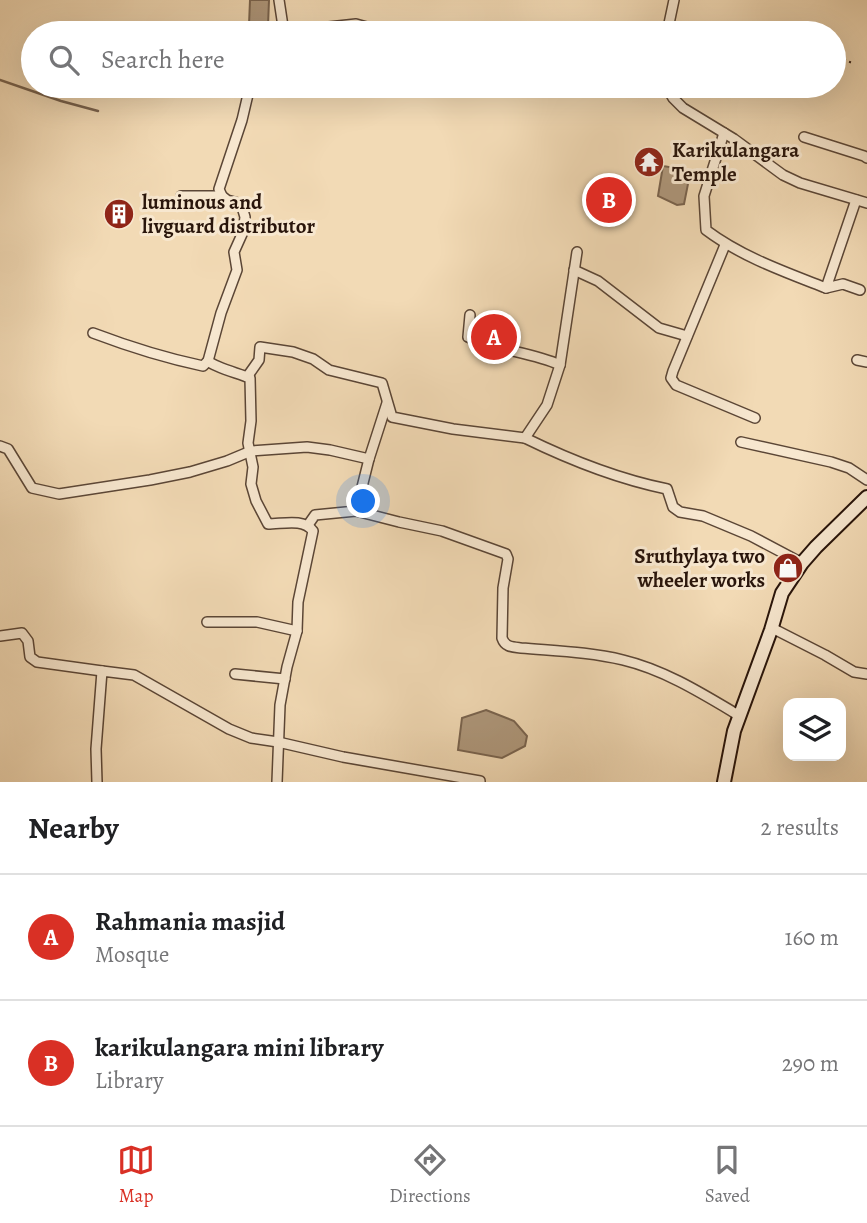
<!DOCTYPE html>
<html lang="en">
<head>
<meta charset="utf-8">
<style>
	body { margin:0; font-family:Alegreya,serif; background:#f6f6f6; color:#202124 }
	.controls { position:absolute; right:21px; bottom:21px; display:grid; overflow:hidden; border-radius:14px; box-shadow:0 7px 28px #0002 }
	.controls button { width:63px; height:63px; display:grid; place-items:center; padding:0; border:0; border-bottom:2px solid #e0e0e0; background:#fff; color:#202124; font:35px sans-serif }
	.you { position:absolute; left:364px; top:502px; width:24px; height:24px; margin:-18px; border:5px solid #fff; border-radius:50%; background:#1a73e8; box-shadow:0 0 0 10px #1a73e833 }
	.badge { display:grid; place-items:center; width:46px; height:46px; border-radius:50%; background:#d93025; color:#fff; font-size:23px; font-weight:700 }
	.pin { position:absolute; translate:-50% -50%; border:4px solid #fff; box-shadow:0 2px 7px #0006 }
	.list { margin:0; padding:0; list-style:none }
	h2 { display:flex; justify-content:space-between; align-items:center; height:91px; margin:0; padding:0 28px; font-size:30px }
	h2 small { font-size:23px; font-weight:400; color:#757577 }
	.list li { display:grid; grid-template-columns:46px 1fr auto; gap:21px; align-items:center; box-sizing:border-box; height:126px; padding:0 28px; border-top:2px solid #e0e0e0 }
	.list b { display:block; font-size:26px; white-space:nowrap }
	.list p { margin:0; font-size:23px; white-space:nowrap; color:#757577 }
	.list em { font-size:23px; font-style:normal; color:#757577 }
	.icon { flex:none; width:38px; height:38px; fill:none; stroke:currentColor; stroke-width:2; stroke-linecap:round; stroke-linejoin:round }
	.map { position:relative; flex:none; width:867px; height:782px; overflow:hidden }
	.search { position:absolute; background:#fff; box-shadow:0 7px 28px #0002; left:21px; right:21px; top:21px; height:77px; display:flex; align-items:center; gap:18px; box-sizing:border-box; padding:0 24px; border-radius:38px; color:#757577; font-size:26px }
	.sheet { height:343px; background:#fff }
	nav { display:flex; justify-content:space-around; align-items:center; box-sizing:border-box; height:98px; border-top:2px solid #e0e0e0; background:#fff; font-size:19px; color:#757577 }
	nav a { display:grid; justify-items:center; gap:4px }
	nav .on { color:#d93025 }
	.map>svg:first-child { display:block }
	.water { fill:#ae977b; stroke:#79634e; stroke-width:2 }
	.lines { fill:none; stroke-linecap:round; stroke-linejoin:round }
	.stream { stroke:#79634e; stroke-width:2.5 }
	.minor-casing { stroke:#5b4636; stroke-width:12 }
	.secondary-casing { stroke:#29150b; stroke-width:16 }
	.path { stroke:#29150b; stroke-width:2; stroke-dasharray:2 3.5; stroke-linecap:butt }
	.minor { stroke:#f7e7cf; stroke-width:9 }
	.secondary { stroke:#f7e7cf; stroke-width:12 }
	.labels { text-anchor:middle; dominant-baseline:central; stroke-width:6; stroke-linejoin:round; paint-order:stroke }
	.poi-label { font-size:21px; font-weight:bold; fill:#29150b; stroke:#f7e7cf; text-anchor:start }
</style>
</head>
<body>
<div class="map">
<svg width="867" height="782" viewBox="0 0 867 782">
	<rect width="100%" height="100%" fill="#f2dab5"/>
	<filter id="stains"><feTurbulence type="fractalNoise" baseFrequency=".00286" numOctaves="4"/><feColorMatrix values="0 0 0 0 .2 0 0 0 0 .09 0 0 0 0 .02 0 0 0 .5 -.17"/></filter>
	<radialGradient id="worn" r=".72"><stop offset=".6" stop-color="#630" stop-opacity="0"/><stop offset="1" stop-color="#630" stop-opacity=".3"/></radialGradient>
	<g class="water">
		<path d="M 250,0 L 269,0 L 268,26 L 249,25 Z"/>
		<path d="M 663,166 L 681,169 L 682,179 L 688,184 L 684,204 L 677,205 L 658,196 Z"/>
		<path d="M 486,710 L 514,721 L 527,736 L 525,746 L 502,758 L 458,750 L 462,718 Z"/>
	</g>
	<g class="lines">
		<path class="stream" d="M 0,80 L 61,101 L 98,111"/>
		<g class="minor-casing">
			<g id="minor">
				<path d="M 279,0 L 284,33"/>
				<path d="M 283,32 L 356,24 L 388,33"/>
				<path d="M 667,33 L 674,0"/>
				<path d="M 250,86 L 242,120 L 219,189 L 222,196 L 227,200 L 238,203 L 242,207 L 245,217 L 243,232 L 234,252 L 237,270 L 221,313 L 208,361 C 216,368 238,373 250,378 L 251,421 L 248,443 L 253,467 L 251,484 L 256,501 L 268,524 C 283,524 303,518 313,531 L 298,602 L 297,631 L 287,667 L 280,705 L 277,782"/>
				<path d="M 666,86 L 673,98 L 683,108 L 734,139 L 783,175 L 800,183 L 867,203"/>
				<path d="M 724,133 L 704,196 L 706,230 C 742,257 785,272 826,288"/>
				<path d="M 804,137 L 864,156 L 867,158"/>
				<path d="M 181,196 L 222,196"/>
				<path d="M 856,200 L 826,288 L 843,284 L 860,290"/>
				<path d="M 725,245 L 673,371 L 671,378 L 676,385 L 755,418"/>
				<path d="M 574,270 L 598,281 L 659,328 L 687,336"/>
				<path d="M 470,315 L 468,337 C 498,351 531,352 560,365 L 547,405 L 525,438 C 570,460 618,479 667,489 L 673,507 L 680,512 L 703,516 L 751,536 L 802,563"/>
				<path d="M 93,333 C 130,347 165,358 203,366 L 208,361"/>
				<path d="M 857,360 L 867,362"/>
				<path d="M 560,365 L 577,252"/>
				<path d="M 247,377 L 259,360 L 260,347 L 293,352 L 313,359 L 329,370 L 382,383 L 392,417 L 453,429 L 525,438"/>
				<path d="M 741,442 L 831,462 L 849,468 L 867,480"/>
				<path d="M 0,446 L 8,449 L 32,488 L 59,494 L 150,480 L 190,472 L 227,461 L 251,451 L 307,447 L 330,450 L 369,459"/>
				<path d="M 356,511 L 369,459 L 387,403"/>
				<path d="M 308,525 L 315,515 L 356,511 L 399,522 L 442,531 L 506,554 L 508,559 L 503,588 L 502,638 C 505,647 512,647 521,648 C 555,651 590,652 623,660 C 665,670 703,694 740,716"/>
				<path d="M 207,622 L 257,622 L 297,631"/>
				<path d="M 772,628 L 825,655 L 854,672 L 867,674"/>
				<path d="M 0,636 L 22,633 L 28,641 L 30,657 L 37,662 L 102,671"/>
				<path d="M 235,674 L 285,679"/>
				<path d="M 97,782 L 96,749 L 102,671 L 134,675 L 229,729 L 251,738 L 278,742 L 343,757 L 480,781 L 480,782"/>
			</g>
		</g>
		<g class="secondary-casing">
			<path id="secondary" d="M 724,782 L 734,731 L 771,630 L 782,593 L 802,563 L 816,547 L 867,497"/>
		</g>
		<g class="path">
			<path d="M 834,55 L 852,63"/>
			<path d="M 678,92 L 684,86"/>
		</g>
		<use href="#minor" class="minor"/>
		<use href="#secondary" class="secondary"/>
	</g>
	<defs>
		<g id="temple-disc" transform="scale(1.575)"><circle r="9.5" fill="#8f2418" stroke="#f7e7cf"/><path d="M0-6L5-2H3V0L6.5 2.5H4V6H1.5V3h-3V6H-4V2.5H-6.5L-3 0V-2H-5Z" fill="#fff"/></g>
		<g id="building-disc" transform="scale(1.575)"><circle r="9.5" fill="#8f2418" stroke="#f7e7cf"/><path d="M-4-6H4V6H1V3H-1V6H-4ZM-2.5-4.3h1.7v1.8h-1.7ZM.8-4.3h1.7v1.8H.8ZM-2.5-1h1.7V.8h-1.7ZM.8-1h1.7V.8H.8Z" fill="#fff"/></g>
		<g id="shop-disc" transform="scale(1.575)"><circle r="9.5" fill="#8f2418" stroke="#f7e7cf"/><path d="M-5-2.5h2.3a2.7 3.5 0 0 1 5.4 0H5L5.5 6h-11ZM-1.5-2.5h3a1.5 2.3 0 0 0-3 0Z" fill="#fff"/></g>
	</defs>
	<g fill-rule="evenodd">
		<use href="#temple-disc" x="649" y="162"/>
		<use href="#building-disc" x="119" y="214"/>
		<use href="#shop-disc" x="788" y="568"/>
	</g>
	<g class="labels">
		<g class="poi-label">
			<text x="672" y="150">Karikulangara<tspan x="672" dy="24">Temple</tspan></text>
			<text x="142" y="202">luminous and<tspan x="142" dy="24">livguard distributor</tspan></text>
			<text x="765" y="556" text-anchor="end">Sruthylaya two<tspan x="765" dy="24">wheeler works</tspan></text>
		</g>
	</g>
	<rect width="100%" height="100%" filter="url(#stains)"/>
	<rect width="100%" height="100%" fill="url(#worn)"/>
</svg>
<div class="controls">
<button><svg class="icon" aria-label="layers" viewBox="0 0 24 24"><path d="M12 4l9 5-9 5-9-5zM3 14l9 5 9-5"/></svg></button>
</div>
<div class="you"></div>
<div class="pin badge" style="left:494px;top:337px">A</div>
<div class="pin badge" style="left:609px;top:200px">B</div>
<div class="search"><svg class="icon" aria-label="search" viewBox="0 0 24 24"><circle cx="10" cy="10" r="6"/><path d="M15 15l6 6"/></svg>Search here</div>
</div>
<section class="sheet">
<h2>Nearby<small>2 results</small></h2>
<ul class="list">
<li><span class="badge">A</span><div><b>Rahmania masjid</b><p>Mosque</p></div><em>160 m</em></li>
<li><span class="badge">B</span><div><b>karikulangara mini library</b><p>Library</p></div><em>290 m</em></li>
</ul>
</section>
<nav>
<a class="on"><svg class="icon" aria-label="map" viewBox="0 0 24 24"><path d="M3 6l6-2 6 2 6-2v14l-6 2-6-2-6 2zM9 4v14M15 6v14"/></svg>Map</a>
<a><svg class="icon" aria-label="directions" viewBox="0 0 24 24"><path d="M12 3l9 9-9 9-9-9zM9 14v-3h6M13 9l2 2-2 2"/></svg>Directions</a>
<a><svg class="icon" aria-label="saved" viewBox="0 0 24 24"><path d="M7 4h10v16l-5-4-5 4z"/></svg>Saved</a>
</nav>
</body>
</html>
